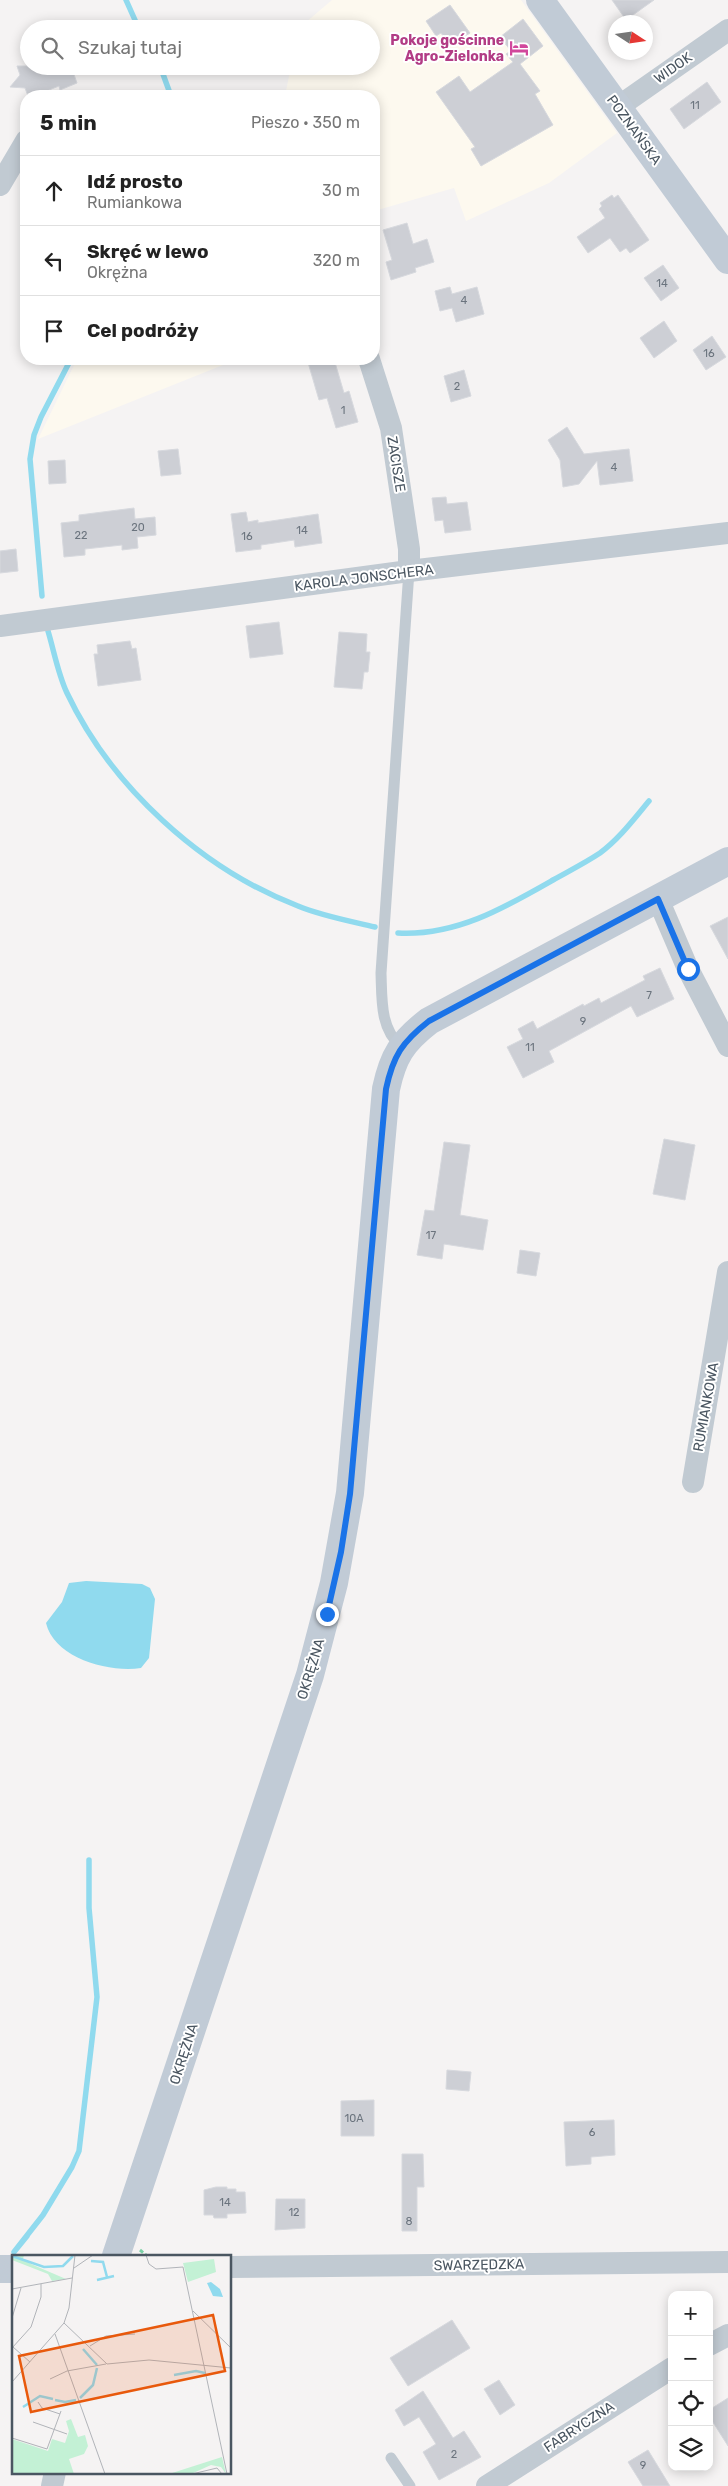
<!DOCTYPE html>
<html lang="pl">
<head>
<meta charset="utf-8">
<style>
	body { margin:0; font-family:Rubik,sans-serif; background:#f6f6f6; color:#222 }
	.controls { position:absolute; right:15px; bottom:15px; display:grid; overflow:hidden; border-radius:10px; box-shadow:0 2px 12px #0003 }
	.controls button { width:45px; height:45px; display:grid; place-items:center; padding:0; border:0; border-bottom:1px solid #e0e0e0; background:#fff; color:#222; font:25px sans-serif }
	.compass { position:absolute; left:608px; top:15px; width:45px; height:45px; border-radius:50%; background:#fff; box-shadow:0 2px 12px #0003; rotate:102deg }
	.stop { position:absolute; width:15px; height:15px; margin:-11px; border:4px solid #1a73e8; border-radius:50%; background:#fff }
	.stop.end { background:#1a73e8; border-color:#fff; box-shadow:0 1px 5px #0008 }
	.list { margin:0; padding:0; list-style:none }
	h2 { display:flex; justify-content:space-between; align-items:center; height:65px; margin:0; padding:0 20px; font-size:21px }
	h2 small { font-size:16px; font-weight:400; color:#767676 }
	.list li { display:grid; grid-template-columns:32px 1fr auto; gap:15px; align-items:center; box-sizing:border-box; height:70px; padding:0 20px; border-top:1px solid #e0e0e0 }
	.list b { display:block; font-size:19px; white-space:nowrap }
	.list p { margin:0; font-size:16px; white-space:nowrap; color:#767676 }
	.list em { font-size:16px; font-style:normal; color:#767676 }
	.icon { flex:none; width:28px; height:28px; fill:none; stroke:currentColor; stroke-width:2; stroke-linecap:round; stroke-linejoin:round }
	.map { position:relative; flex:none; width:728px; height:2486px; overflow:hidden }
	.search { position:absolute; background:#fff; box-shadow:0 2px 12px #0003; left:20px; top:20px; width:360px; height:55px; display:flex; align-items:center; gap:12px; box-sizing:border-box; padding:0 18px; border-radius:28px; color:#767676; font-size:19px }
	.panel { position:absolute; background:#fff; box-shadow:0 2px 12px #0003; left:20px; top:90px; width:360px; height:275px; border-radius:20px }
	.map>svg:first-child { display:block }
	.commercial { fill:#fdf9ef }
	.water { fill:#90daee }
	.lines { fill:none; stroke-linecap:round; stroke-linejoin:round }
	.stream { stroke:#90daee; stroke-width:5.5 }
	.building { fill:#cdcfd5; stroke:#d7d9de }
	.path { stroke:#7ad0a6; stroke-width:3; stroke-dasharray:4 2.5; stroke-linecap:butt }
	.lane { stroke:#c1cad2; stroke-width:11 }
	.street { stroke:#c1cad2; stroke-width:22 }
	.secondary { stroke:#c1cbd6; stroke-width:28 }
	.route { stroke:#1a73e8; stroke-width:6 }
	.labels { text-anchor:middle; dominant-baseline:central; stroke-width:4; stroke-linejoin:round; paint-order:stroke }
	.number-label { font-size:11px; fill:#6b747e }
	.hotel-label { font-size:14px; font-weight:bold; fill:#b23c85; stroke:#fff; text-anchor:end }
	.street-label { font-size:14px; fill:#4a5661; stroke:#fff }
	.inset-river { fill:none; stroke:#90daee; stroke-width:2.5 }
	.inset-road { fill:none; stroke:#b1b4b9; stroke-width:1 }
	.view { fill:#e8590c; fill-opacity:0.15; stroke:#e8590c; stroke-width:2.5 }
	.inset-edge { fill:none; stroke:#4a5661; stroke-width:2.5 }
</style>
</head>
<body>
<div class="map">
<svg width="728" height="2486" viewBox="0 0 728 2486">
	<rect width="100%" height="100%" fill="#f5f3f3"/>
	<g class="commercial">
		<path d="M 332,0 L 521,0 L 617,133 L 549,183 L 466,221 L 454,188 L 374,211 L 374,96 L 285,96 L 291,66 L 371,66 L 371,29 L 303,29 L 305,23 Z"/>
		<path d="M 77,359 L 238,359 L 38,439 Z"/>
	</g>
	<path class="water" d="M 86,1581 L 142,1584 L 150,1588 L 155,1599 L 149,1658 L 141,1668 C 109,1673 54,1658 46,1623 L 62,1602 L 69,1583 Z"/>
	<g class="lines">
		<g class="stream">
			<path d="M 126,0 L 139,29"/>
			<path d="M 160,66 L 171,96"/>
			<path d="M 42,596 L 30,459 L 34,435 L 41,417 L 71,359"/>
			<path d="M 48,631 C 54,651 58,674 67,693 C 111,786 201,869 298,906 C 322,916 350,921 375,927"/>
			<path d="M 398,933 C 456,936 504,908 553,880 C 569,871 585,863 600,853 C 619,839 634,819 649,801"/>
			<path d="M 27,2236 L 14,2252 L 43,2215 L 72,2167 L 79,2151 L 97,1997 L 89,1908 L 89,1860"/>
		</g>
	</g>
	<g class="building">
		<path d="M 612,0 L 654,0 L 626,20 Z"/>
		<path d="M 450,5 L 470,33 L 450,46 L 441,33 L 436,36 L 426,21 Z"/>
		<path d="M 523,19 L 543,46 L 520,64 L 540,91 L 535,94 L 553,125 L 481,166 L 471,149 L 475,147 L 436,92 L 459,76 L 470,92 L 513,62 L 506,54 L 511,51 L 500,37 Z"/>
		<path d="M 17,66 L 71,66 L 77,83 L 60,90 L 59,86 L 34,96 L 28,96 L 25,88 L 10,87 L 20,75 Z"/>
		<path d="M 707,82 L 721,102 L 684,129 L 670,109 Z"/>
		<path d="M 612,195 L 614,198 L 618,195 L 649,240 L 630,253 L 626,248 L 620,252 L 610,238 L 588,253 L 577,237 L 605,218 L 599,209 L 602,206 L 600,203 Z"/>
		<path d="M 407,223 L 413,244 L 427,239 L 434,262 L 415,268 L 416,272 L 391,280 L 386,262 L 392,260 L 383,230 Z"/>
		<path d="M 663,265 L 679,288 L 661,301 L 644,278 Z"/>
		<path d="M 450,287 L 452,294 L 477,287 L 484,314 L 456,322 L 452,308 L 440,311 L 435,291 Z"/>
		<path d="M 664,321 L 677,341 L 654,358 L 640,338 Z"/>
		<path d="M 712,336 L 726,357 L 706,370 L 693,350 Z"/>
		<path d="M 307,359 L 334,359 L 344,393 L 349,391 L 358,422 L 336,428 L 327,398 L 319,400 Z"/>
		<path d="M 464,370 L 471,396 L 451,402 L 444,376 Z"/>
		<path d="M 567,427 L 584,454 L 629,449 L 633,481 L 600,485 L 597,461 L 579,484 L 563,487 L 560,460 L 548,440 Z"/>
		<path d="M 178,449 L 181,474 L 161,476 L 158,451 Z"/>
		<path d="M 65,460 L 66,483 L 49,484 L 48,461 Z"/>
		<path d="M 446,497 L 447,504 L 467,502 L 471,530 L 445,533 L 443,520 L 435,521 L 432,498 Z"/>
		<path d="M 134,508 L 135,519 L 155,517 L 156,535 L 137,537 L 138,548 L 122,550 L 122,545 L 85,549 L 85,555 L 64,557 L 61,523 L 79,521 L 79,515 Z"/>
		<path d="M 246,512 L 248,522 L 258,520 L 258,523 L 318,514 L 322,543 L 295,547 L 294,540 L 261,545 L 261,549 L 236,552 L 231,514 Z"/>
		<path d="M 16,549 L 18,571 L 0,573 L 0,551 Z"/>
		<path d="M 279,622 L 283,654 L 250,658 L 246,626 Z"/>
		<path d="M 339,632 L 367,634 L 366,652 L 370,652 L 368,672 L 364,672 L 362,689 L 334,687 Z"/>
		<path d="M 130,641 L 132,649 L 136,648 L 141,680 L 98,686 L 94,654 L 98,654 L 97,645 Z"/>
		<path d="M 728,917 L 728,959 L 710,926 Z"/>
		<path d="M 660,968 L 674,999 L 637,1017 L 631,1006 L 549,1051 L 554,1062 L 523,1078 L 507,1047 L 523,1039 L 518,1029 L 533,1021 L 537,1029 L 583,1004 L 584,1006 L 599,998 L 601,1003 L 645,980 L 643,976 Z"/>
		<path d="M 664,1139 L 695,1145 L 685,1200 L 653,1194 Z"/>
		<path d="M 444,1142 L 470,1145 L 460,1215 L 488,1220 L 483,1250 L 444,1244 L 442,1259 L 417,1255 L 425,1210 L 434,1211 Z"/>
		<path d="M 520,1250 L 540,1253 L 536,1276 L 517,1273 Z"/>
		<path d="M 447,2070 L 471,2072 L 469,2091 L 446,2089 Z"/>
		<path d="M 374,2100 L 374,2136 L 341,2136 L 341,2101 Z"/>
		<path d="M 614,2120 L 615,2155 L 591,2157 L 591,2164 L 566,2166 L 564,2122 Z"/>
		<path d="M 402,2154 L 423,2154 L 424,2187 L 417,2187 L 417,2231 L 402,2231 Z"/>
		<path d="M 216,2187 L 227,2187 L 227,2189 L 236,2189 L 236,2192 L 245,2192 L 246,2213 L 227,2214 L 227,2218 L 214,2218 L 213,2215 L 204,2215 L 204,2190 Z"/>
		<path d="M 276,2199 L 305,2199 L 305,2228 L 275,2230 Z"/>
		<path d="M 452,2320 L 470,2348 L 408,2386 L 390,2358 Z"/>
		<path d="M 499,2380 L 515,2405 L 500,2415 L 484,2389 Z"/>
		<path d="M 423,2391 L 453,2438 L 464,2431 L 481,2457 L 439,2480 L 423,2452 L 436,2444 L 419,2417 L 404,2426 L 395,2410 Z"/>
		<path d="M 728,2398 L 728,2446 L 709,2416 L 709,2410 Z"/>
		<path d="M 648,2450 L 670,2486 L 643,2486 L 628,2462 Z"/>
	</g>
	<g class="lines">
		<path class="path" d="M 140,2250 L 147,2256"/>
		<g class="lane">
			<path d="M 401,1046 C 380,1029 382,999 381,973 L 409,571"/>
			<path d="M 391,2458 L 410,2486"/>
		</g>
		<g class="street">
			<path d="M 618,107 L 728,30"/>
			<path d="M 0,185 L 26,141"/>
			<path d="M 369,359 L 391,428 L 409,549 L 409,571"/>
			<path d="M 0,626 L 409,571 L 728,533"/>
			<path d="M 658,899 L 688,969 L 728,1046"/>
			<path d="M 693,1482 L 728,1272"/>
			<path d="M 230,2267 L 728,2262"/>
			<path d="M 709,2345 L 728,2335"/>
			<path d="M 52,2486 L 55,2472"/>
			<path d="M 487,2486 L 672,2368"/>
		</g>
		<g class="secondary">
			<path d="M 540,0 L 728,260"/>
			<path d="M 116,2256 L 310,1675 L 334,1583 L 350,1493 L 386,1089 C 393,1056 402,1042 429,1021 L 728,861"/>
			<path d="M 0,2269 L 14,2269"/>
		</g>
	</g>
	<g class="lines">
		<path class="route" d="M 327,1614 L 341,1552 L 350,1494 L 386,1089 C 393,1056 402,1042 429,1021 L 658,899 L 688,969"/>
	</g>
	<defs>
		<g id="hotel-bare" transform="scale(1.5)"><path d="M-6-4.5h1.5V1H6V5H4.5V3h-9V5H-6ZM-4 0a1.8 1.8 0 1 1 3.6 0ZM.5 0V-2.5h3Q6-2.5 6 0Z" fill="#d1479c" stroke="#fff" stroke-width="2.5" paint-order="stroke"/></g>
	</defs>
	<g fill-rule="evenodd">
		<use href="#hotel-bare" x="519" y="48"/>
	</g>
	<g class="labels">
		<g class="number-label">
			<text x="695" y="105">11</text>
			<text x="662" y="283">14</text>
			<text x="464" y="300">4</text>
			<text x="709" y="353">16</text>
			<text x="457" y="386">2</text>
			<text x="343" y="410">1</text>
			<text x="614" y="467">4</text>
			<text x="138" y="527">20</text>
			<text x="302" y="530">14</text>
			<text x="81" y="535">22</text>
			<text x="247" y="536">16</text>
			<text x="649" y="995">7</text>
			<text x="583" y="1021">9</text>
			<text x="530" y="1047">11</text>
			<text x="431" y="1235">17</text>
			<text x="354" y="2118">10A</text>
			<text x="592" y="2132">6</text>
			<text x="225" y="2202">14</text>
			<text x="294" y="2212">12</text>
			<text x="409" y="2221">8</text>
			<text x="454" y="2454">2</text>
			<text x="643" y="2465">9</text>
		</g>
		<g class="hotel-label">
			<text x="504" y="40">Pokoje gościnne<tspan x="504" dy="16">Agro-Zielonka</tspan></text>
		</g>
		<g class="street-label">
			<text transform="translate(673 68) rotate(-35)">WIDOK</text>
			<text transform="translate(634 130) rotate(54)">POZNAŃSKA</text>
			<text transform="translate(396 464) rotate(81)">ZACISZE</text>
			<text transform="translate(364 578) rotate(-7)">KAROLA JONSCHERA</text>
			<text transform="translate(706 1407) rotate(-80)">RUMIANKOWA</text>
			<text transform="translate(311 1669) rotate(-73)">OKRĘŻNA</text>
			<text transform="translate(184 2054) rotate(-72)">OKRĘŻNA</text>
			<text transform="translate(479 2265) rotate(-1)">SWARZĘDZKA</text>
			<text transform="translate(579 2427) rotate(-33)">FABRYCZNA</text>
		</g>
	</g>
	<g transform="translate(12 2255)">
		<rect width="219" height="219" fill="#f5f3f3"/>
		<path d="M 0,0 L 12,0 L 11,4 L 19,9 L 54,24 L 40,26 L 36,19 L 0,5 ZM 202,4 L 204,17 L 176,27 L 171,8 ZM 59,164 L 66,182 L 73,180 L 76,191 L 72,199 L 57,204 L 62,219 L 0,219 L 0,184 L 36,196 L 40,184 L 53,188 L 57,176 L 54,166 ZM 210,202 L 214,219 L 209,212 L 199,210 L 179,219 L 157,219 Z" fill="#c3f1d5"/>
		<path d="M 199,27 L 208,34 L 211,42 L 201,41 L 195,28 Z" fill="#90daee"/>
		<path class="inset-river" d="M 0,1 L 32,12 L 51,11 L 61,1M 79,6 L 91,7 L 95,22M 85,25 L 102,21M 71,94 L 85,110M 162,120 L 184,116 L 193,118M 68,143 L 81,130 L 85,113M 43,145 L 53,147 L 64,145M 11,152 L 28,141 L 41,144"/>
		<path class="inset-road" d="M 134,0 L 137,9 L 144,14 L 171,12 L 215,219M 62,13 L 81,0M 0,34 L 60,23M 181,56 L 219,93M 0,63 L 9,33M 52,68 L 95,109 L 137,105 L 219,113M 43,79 L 93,219M 78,91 L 94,81 L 123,79M 1,92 L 18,107M 0,93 L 19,72 L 29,42 L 29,29M 38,124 L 55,116 L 94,109M 0,127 L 52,68 L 57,53 L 63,0M 26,147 L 30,153 L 48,159M 21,167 L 55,179M 0,183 L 35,194 L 49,156M 180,219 L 205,213 L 210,219"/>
		<path class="view" d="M 201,60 L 213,116 L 19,157 L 7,101 Z"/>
		<rect width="219" height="219" class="inset-edge"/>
	</g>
</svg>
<div class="controls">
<button>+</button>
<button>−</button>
<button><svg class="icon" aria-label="locate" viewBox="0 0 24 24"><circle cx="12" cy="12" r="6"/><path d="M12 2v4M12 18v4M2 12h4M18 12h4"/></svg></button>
<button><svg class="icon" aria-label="layers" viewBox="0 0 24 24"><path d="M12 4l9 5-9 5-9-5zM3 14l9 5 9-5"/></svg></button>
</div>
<svg class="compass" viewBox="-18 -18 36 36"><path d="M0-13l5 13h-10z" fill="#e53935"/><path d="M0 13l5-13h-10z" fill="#767676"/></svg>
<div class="stop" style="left:688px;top:969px"></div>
<div class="stop end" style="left:327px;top:1614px"></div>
<div class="search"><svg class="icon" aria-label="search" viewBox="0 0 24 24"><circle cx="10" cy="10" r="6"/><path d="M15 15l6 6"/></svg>Szukaj tutaj</div>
<section class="panel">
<h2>5 min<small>Pieszo · 350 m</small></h2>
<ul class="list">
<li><svg class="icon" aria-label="ahead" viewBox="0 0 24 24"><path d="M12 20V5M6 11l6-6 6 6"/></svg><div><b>Idź prosto</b><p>Rumiankowa</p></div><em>30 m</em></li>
<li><svg class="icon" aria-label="left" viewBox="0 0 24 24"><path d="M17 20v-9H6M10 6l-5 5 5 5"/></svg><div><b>Skręć w lewo</b><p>Okrężna</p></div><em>320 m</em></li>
<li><svg class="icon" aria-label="arrive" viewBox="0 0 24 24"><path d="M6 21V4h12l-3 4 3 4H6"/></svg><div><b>Cel podróży</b></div></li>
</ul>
</section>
</div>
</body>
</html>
